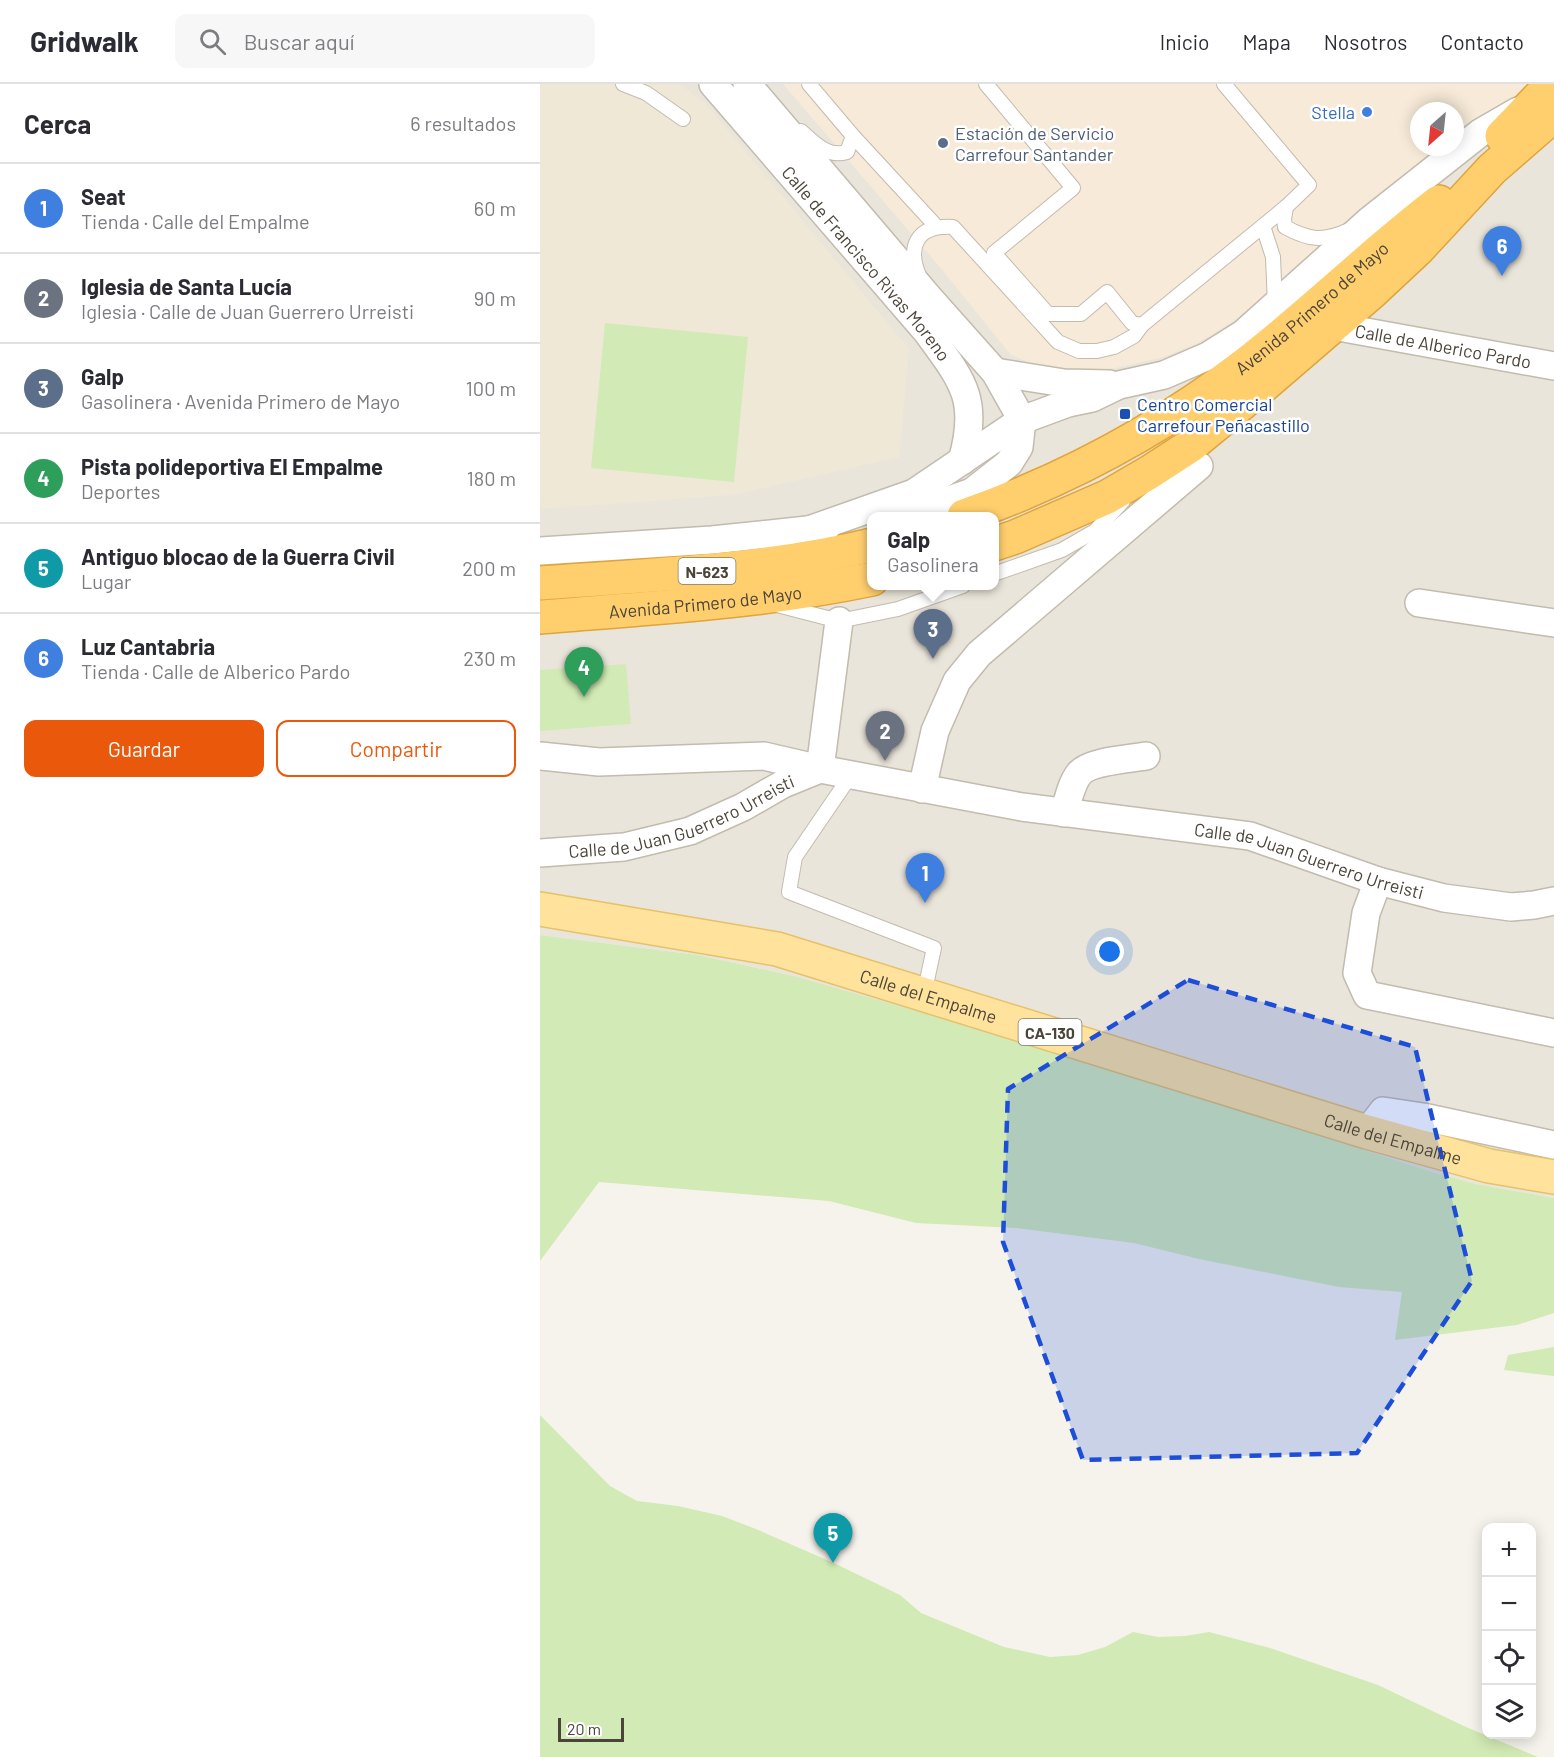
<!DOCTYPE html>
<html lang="es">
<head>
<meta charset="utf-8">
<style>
	body { margin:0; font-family:Barlow,sans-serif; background:#f7f7f7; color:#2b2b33 }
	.controls { position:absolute; right:18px; bottom:18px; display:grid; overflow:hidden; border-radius:12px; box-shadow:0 3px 15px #0003 }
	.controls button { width:54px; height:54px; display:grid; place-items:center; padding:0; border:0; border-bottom:2px solid #e1e1e2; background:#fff; color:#2b2b33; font:30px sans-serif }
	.compass { position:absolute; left:870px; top:18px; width:54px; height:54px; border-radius:50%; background:#fff; box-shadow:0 3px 15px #0003; rotate:207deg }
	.scale { position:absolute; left:18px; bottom:15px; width:66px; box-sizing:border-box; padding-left:6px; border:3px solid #4b4439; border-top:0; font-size:16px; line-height:21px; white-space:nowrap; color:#4b4439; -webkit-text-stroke:4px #fff; paint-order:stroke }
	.you { position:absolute; left:570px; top:868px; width:21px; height:21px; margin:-15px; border:4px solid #fff; border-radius:50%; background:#1a73e8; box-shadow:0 0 0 9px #1a73e833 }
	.badge { display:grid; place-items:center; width:39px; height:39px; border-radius:50%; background:#ea580c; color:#fff; font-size:20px; font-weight:700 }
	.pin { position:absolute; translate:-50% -50px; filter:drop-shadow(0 2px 3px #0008) }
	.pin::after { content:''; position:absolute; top:32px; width:21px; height:18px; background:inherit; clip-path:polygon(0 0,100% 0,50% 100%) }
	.popup { position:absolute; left:327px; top:428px; width:132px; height:78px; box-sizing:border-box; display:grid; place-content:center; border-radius:12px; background:#fff; filter:drop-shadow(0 2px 4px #0005); font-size:20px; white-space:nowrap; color:#7c7c81 }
	.popup b { font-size:22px; color:#2b2b33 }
	.popup::after { content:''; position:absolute; left:50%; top:100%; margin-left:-12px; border:12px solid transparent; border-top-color:#fff }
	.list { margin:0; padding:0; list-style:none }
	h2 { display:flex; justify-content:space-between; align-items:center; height:78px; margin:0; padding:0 24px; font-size:26px }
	h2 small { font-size:20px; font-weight:400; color:#7c7c81 }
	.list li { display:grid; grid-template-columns:39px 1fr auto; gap:18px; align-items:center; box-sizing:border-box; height:90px; padding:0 24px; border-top:2px solid #e1e1e2 }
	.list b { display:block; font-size:22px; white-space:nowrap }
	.list p { margin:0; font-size:20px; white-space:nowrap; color:#7c7c81 }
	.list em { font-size:20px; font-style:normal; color:#7c7c81 }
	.actions { display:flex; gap:12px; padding:18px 24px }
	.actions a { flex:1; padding:14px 0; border:2px solid #ea580c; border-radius:12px; text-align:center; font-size:21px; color:#ea580c }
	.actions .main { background:#ea580c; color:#fff }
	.icon { flex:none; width:33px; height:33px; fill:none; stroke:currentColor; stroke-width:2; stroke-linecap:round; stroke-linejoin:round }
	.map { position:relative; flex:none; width:1014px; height:1673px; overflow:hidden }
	header { display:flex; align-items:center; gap:36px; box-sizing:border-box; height:84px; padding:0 30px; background:#fff; border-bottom:2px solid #e1e1e2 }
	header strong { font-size:28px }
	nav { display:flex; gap:33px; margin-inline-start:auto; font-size:21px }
	.search { width:420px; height:54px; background:#f7f7f7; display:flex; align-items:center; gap:15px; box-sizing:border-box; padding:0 21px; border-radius:12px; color:#7c7c81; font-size:22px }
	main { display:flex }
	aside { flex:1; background:#fff }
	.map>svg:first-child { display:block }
	.residential { fill:#eae5da; fill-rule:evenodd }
	.commercial { fill:#f7ead8 }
	.education { fill:#efe8d6 }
	.green { fill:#d2eab5 }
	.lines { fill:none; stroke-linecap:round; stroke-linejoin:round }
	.lane-casing { stroke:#c2bbae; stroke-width:16 }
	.street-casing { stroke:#c2bbae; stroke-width:30 }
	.primary-casing { stroke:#e6c16a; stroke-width:36 }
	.highway-casing { stroke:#e0a43c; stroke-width:36 }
	.lane { stroke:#fff; stroke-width:14 }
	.street { stroke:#fff; stroke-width:27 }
	.primary { stroke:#ffe39c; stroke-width:33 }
	.highway { stroke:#ffcf6e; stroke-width:33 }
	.marked { fill:#1d4ed8; fill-opacity:0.2; stroke:#1d4ed8; stroke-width:4.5; stroke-dasharray:12 8; stroke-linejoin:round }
	.shop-dot { fill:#3f7fe0; stroke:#fff; stroke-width:2 }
	.service-dot { fill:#5c6f8a; stroke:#fff; stroke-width:2 }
	.transit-dot { fill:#1a4fb4; stroke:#fff; stroke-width:2 }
	.labels { text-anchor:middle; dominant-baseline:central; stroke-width:5; stroke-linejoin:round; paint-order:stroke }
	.shield { fill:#fff; stroke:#817c74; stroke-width:1.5 }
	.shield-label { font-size:16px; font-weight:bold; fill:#4b4439 }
	.shop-label { font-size:18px; fill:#366cbe; stroke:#fff; text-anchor:end }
	.service-label { font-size:18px; fill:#4e5e75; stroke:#fff; text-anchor:start }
	.street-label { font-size:18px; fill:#4b4439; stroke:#fff }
	.transit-label { font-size:18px; fill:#164399; stroke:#fff; text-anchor:start }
</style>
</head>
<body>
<header>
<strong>Gridwalk</strong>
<div class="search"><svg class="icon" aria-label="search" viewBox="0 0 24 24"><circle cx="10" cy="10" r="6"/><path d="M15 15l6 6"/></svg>Buscar aquí</div>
<nav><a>Inicio</a><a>Mapa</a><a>Nosotros</a><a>Contacto</a></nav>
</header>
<main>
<aside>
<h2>Cerca<small>6 resultados</small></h2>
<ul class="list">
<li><span class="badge" style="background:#3f7fe0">1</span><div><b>Seat</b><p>Tienda · Calle del Empalme</p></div><em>60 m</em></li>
<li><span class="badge" style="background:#6b7280">2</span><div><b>Iglesia de Santa Lucía</b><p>Iglesia · Calle de Juan Guerrero Urreisti</p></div><em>90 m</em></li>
<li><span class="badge" style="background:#5c6f8a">3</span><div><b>Galp</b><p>Gasolinera · Avenida Primero de Mayo</p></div><em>100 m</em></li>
<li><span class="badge" style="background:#2e9e5b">4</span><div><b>Pista polideportiva El Empalme</b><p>Deportes</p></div><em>180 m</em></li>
<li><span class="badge" style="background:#0f9aa8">5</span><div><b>Antiguo blocao de la Guerra Civil</b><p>Lugar</p></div><em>200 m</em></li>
<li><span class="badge" style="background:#3f7fe0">6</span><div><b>Luz Cantabria</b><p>Tienda · Calle de Alberico Pardo</p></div><em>230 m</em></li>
</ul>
<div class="actions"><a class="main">Guardar</a><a>Compartir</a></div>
</aside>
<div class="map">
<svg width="1014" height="1673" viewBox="0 0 1014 1673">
	<rect width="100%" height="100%" fill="#f6f3ec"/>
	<path class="residential" d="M 0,0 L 1014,0 L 1014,1114 L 936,1100 L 892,1088 L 254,892 L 158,871 L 0,851 ZM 879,27 L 915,27 L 915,63 L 879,63 ZM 332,432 L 454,432 L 454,502 L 332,502 Z"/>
	<path class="commercial" d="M 243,0 L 993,0 L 915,52 L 915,27 L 879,27 L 879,63 L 901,63 L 851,101 L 776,169 L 698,234 L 660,258 L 624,273 L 576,284 L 547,286 L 521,286 L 495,281 L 470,270 L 404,188 Z"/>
	<path class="education" d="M 0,0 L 140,0 L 166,20 L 369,265 L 359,373 L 192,411 L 0,425 Z"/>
	<g class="green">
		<path d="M 65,239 L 208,253 L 194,398 L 51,384 Z"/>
		<path d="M 86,580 L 91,640 L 0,647 L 0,586 Z"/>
		<path d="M 0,851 L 158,871 L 254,892 L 547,976 L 892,1088 L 936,1100 L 1014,1114 L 1014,1229 L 977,1241 L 855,1256 L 862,1208 L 799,1203 L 659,1175 L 594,1159 L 476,1144 L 376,1139 L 289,1117 L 59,1098 L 0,1177 Z"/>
		<path d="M 1014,1263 L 1014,1292 L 964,1286 L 968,1271 Z"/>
		<path d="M 0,1331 L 70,1402 L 97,1417 L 138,1422 L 182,1432 L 216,1445 L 296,1480 L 360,1511 L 381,1529 L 464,1563 L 510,1573 L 538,1571 L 565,1563 L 593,1548 L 618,1553 L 645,1552 L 669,1548 L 730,1564 L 838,1601 L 926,1643 L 998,1673 L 0,1673 Z"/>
	</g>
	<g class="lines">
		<g class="lane-casing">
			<g id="lane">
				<path d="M 83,0 L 106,9 L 143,35"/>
				<path d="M 446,0 L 533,104 L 454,169 L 508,230 L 541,230 L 567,208 L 592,239 L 602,241"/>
				<path d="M 261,47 C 275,59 287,74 307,68 L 313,52 L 269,0"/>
				<path d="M 313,52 L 396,142"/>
				<path d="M 746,123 L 744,135 L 745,143 C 769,156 783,158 809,146"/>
				<path d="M 723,142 L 733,173 L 735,221"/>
				<path d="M 380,194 C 366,162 377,141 413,143 L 518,258 L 539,267 L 557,267 L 574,263 L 594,252 L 602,241 L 746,123 L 769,101 L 684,0"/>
				<path d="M 454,490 L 522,466 L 555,447 L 583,417"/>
				<path d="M 237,521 L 299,537 L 358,525 L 423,502"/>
				<path d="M 311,691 L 255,773 L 249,808 L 394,864 L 384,910"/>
			</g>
		</g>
		<g class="street-casing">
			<g id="street">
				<path id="s1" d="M 173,0 L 387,248 C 422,296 440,315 422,377"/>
				<path d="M 207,0 L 390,215 L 455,288 L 482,336 L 479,363 L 469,379 L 432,408 L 384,425 L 355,432"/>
				<path id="s2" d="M 793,242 L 1014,282"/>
				<path d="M 455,288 L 524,299 L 569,300"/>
				<path d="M 269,446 L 374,409 L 482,336 L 528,319 L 552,314 L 579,301 L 624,291 L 668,272 L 703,250 L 830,136 L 940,49 L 978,27"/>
				<path d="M 0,467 L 172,456 L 286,444"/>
				<path d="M 879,519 L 1014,539"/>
				<path d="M 0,672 L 59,678 L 224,672 L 280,685 L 299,537"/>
				<path d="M 382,705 L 395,647 L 417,597 L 439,570 L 659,382"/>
				<path d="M 524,729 C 528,717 531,700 539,690 C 549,677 589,675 606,672"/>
				<path id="s3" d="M 0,769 L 84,763 L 150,747 L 203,723 L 243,700 L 280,685 L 482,723 L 710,752 L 838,797 L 904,814 L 971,823 L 994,821 L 1014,817"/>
				<path d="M 838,797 L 826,829 L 817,889 L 827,911 L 1014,949"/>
				<path d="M 827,1048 L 843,1027 L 883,1033 L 1014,1061"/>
			</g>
		</g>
		<g class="primary-casing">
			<g id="primary">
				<path id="s4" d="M 0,825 L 237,865 L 827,1048 L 949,1082 L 1014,1093"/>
			</g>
		</g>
		<g class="highway-casing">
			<g id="highway">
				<path d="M 962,52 L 1012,0"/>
				<path id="s5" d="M 424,432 C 526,396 621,345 707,279 C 773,228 832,169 899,118"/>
				<path d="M 454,460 L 475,453 L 567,413 L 610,388 L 650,362 L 724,301 L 832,208 L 878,165 L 952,85 L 1014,31"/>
				<path d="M 0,499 C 111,491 223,487 332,461"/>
				<path id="s6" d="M 0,533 C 111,524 222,518 332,495"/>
			</g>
		</g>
		<use href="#lane" class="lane"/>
		<use href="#street" class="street"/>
		<use href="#primary" class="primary"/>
		<use href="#highway" class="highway"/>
	</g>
	<path class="marked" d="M 648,896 L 875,963 L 932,1197 L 817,1369 L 543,1376 L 463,1158 L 468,1005 Z"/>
	<circle class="shop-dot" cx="827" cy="28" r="6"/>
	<circle class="service-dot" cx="403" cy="59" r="6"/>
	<rect class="transit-dot" x="579" y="324" width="12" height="12" rx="3"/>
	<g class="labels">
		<g class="shield">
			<rect x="138.5" y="474" width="57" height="26" rx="4.5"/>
			<rect x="478.5" y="935" width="63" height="26" rx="4.5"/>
		</g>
		<g class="shield-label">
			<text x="167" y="487">N-623</text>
			<text x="510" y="948">CA-130</text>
		</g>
		<g class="shop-label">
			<text x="815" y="28">Stella</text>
		</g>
		<g class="service-label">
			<text x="415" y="49">Estación de Servicio<tspan x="415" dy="21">Carrefour Santander</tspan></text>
		</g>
		<g class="street-label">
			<text stroke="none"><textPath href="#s1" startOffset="236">Calle de Francisco Rivas Moreno</textPath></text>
			<text stroke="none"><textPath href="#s5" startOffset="408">Avenida Primero de Mayo</textPath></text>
			<text stroke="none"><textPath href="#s2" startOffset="112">Calle de Alberico Pardo</textPath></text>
			<text stroke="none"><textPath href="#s6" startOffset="166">Avenida Primero de Mayo</textPath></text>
			<text stroke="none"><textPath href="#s3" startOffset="148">Calle de Juan Guerrero Urreisti</textPath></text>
			<text stroke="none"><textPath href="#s3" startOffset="795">Calle de Juan Guerrero Urreisti</textPath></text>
			<text stroke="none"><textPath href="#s4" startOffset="399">Calle del Empalme</textPath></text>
			<text stroke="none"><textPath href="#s4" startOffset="885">Calle del Empalme</textPath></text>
		</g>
		<g class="transit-label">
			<text x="597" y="320">Centro Comercial<tspan x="597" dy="21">Carrefour Peñacastillo</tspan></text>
		</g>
	</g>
</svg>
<div class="controls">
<button>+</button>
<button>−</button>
<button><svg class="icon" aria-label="locate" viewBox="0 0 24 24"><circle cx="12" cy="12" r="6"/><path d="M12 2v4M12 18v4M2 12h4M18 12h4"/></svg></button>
<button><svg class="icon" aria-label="layers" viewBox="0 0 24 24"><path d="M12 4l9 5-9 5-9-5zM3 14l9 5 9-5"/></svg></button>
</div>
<svg class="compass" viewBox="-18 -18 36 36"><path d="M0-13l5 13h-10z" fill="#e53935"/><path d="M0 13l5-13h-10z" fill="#7c7c81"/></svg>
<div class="scale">20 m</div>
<div class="you"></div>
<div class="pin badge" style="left:385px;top:819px;background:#3f7fe0">1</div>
<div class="pin badge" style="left:345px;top:677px;background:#6b7280">2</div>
<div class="pin badge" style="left:393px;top:575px;background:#5c6f8a">3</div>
<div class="popup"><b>Galp</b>Gasolinera</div>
<div class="pin badge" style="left:44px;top:613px;background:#2e9e5b">4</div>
<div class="pin badge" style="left:293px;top:1479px;background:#0f9aa8">5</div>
<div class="pin badge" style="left:962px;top:192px;background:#3f7fe0">6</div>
</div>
</main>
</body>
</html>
